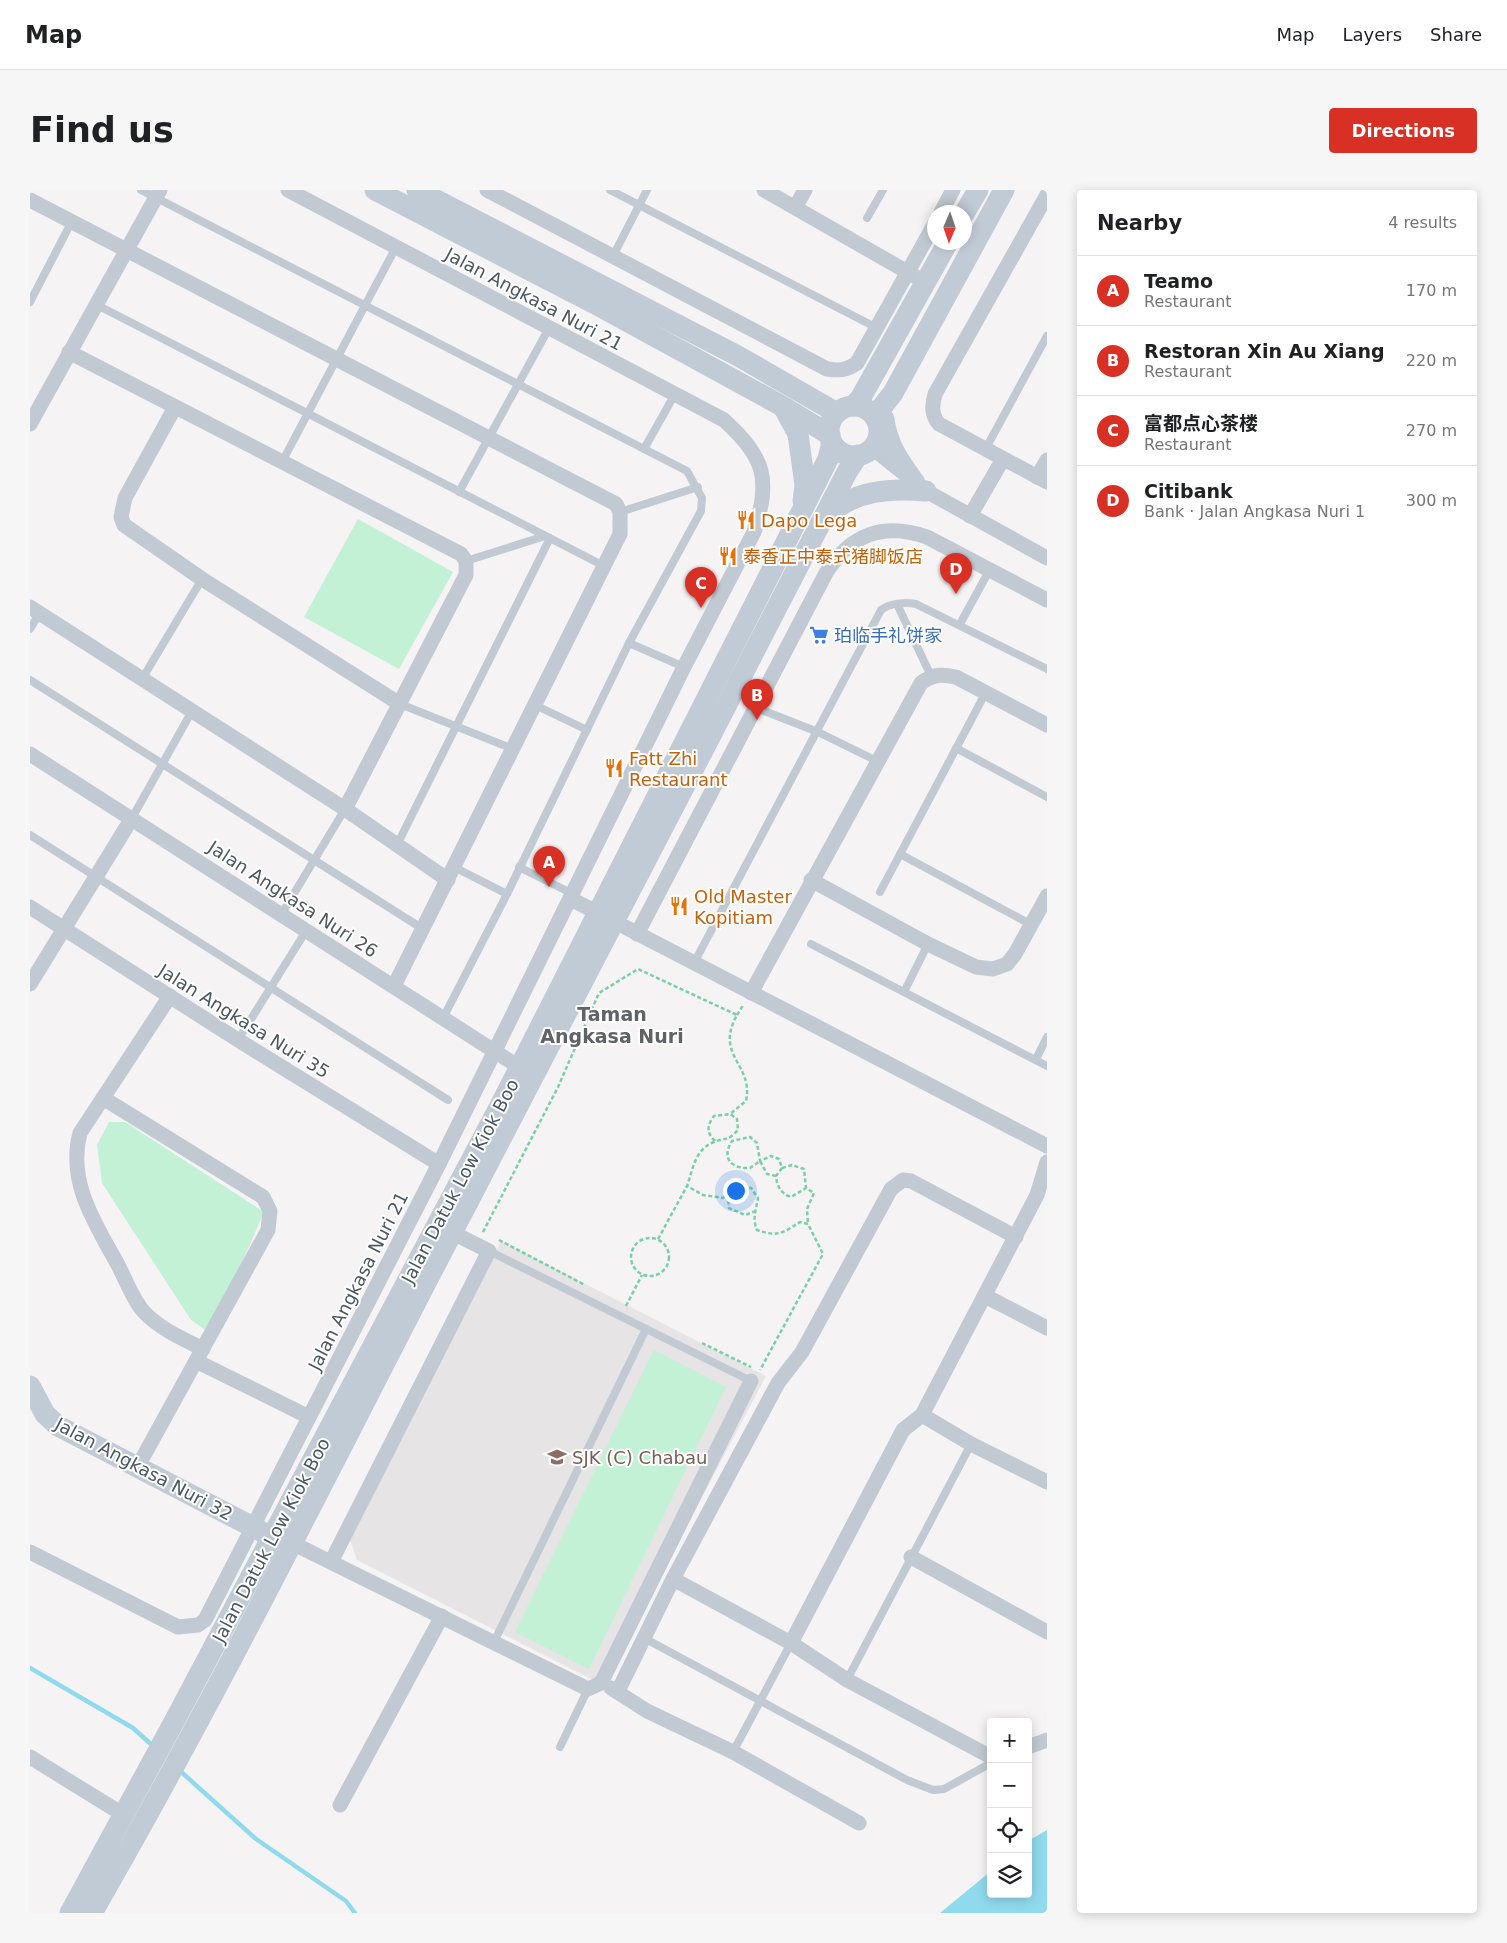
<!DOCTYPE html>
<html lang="en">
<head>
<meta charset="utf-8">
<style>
	body { margin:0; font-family:"DejaVu Sans","Noto Sans SC",sans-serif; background:#f6f6f6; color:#202124 }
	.controls { position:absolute; right:15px; bottom:15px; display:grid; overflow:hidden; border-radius:5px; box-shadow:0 2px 12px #0003 }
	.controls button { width:45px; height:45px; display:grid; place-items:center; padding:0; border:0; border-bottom:1px solid #e0e0e0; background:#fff; color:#202124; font:25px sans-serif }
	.compass { position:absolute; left:897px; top:15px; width:45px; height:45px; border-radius:50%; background:#fff; box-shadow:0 2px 12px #0003; rotate:182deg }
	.you { position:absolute; left:705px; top:1000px; width:18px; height:18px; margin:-12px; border:4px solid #fff; border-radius:50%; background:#1a73e8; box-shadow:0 0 0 8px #1a73e833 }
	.badge { display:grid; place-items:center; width:32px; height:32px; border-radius:50%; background:#d93025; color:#fff; font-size:16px; font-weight:700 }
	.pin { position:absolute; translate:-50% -41px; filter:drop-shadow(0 1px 2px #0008) }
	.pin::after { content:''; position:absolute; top:26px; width:18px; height:15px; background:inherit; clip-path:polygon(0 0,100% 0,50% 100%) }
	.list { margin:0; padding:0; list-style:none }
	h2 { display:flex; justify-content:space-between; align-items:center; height:65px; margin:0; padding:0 20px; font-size:21px }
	h2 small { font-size:16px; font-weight:400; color:#757577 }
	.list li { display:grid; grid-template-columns:32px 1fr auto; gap:15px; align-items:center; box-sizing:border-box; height:70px; padding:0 20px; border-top:1px solid #e0e0e0 }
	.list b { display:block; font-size:19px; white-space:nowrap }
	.list p { margin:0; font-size:16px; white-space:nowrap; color:#757577 }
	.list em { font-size:16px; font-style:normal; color:#757577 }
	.icon { flex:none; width:28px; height:28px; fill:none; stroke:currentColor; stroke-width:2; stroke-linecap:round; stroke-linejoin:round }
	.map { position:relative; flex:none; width:1017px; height:1723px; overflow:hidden; border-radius:5px }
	header { display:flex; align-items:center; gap:30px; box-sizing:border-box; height:70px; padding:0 25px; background:#fff; border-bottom:1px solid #e0e0e0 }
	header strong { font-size:24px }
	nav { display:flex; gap:28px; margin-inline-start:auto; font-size:18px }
	.intro { display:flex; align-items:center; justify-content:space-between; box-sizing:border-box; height:120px; padding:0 30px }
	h1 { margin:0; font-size:35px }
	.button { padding:12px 22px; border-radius:5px; background:#d93025; color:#fff; font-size:18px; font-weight:700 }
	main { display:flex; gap:30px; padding:0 30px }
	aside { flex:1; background:#fff; border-radius:5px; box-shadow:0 2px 12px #0003 }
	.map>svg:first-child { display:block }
	.education { fill:#e6e4e5 }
	.green { fill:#c3f1d5 }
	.water { fill:#90daee }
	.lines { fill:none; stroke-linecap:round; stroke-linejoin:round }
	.stream { stroke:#90daee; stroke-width:4.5 }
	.path { stroke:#7ad0a6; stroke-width:2.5; stroke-dasharray:4 2.5; stroke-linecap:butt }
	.lane { stroke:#c1cad2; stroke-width:8 }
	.street { stroke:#c1cad2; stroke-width:15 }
	.secondary { stroke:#c1cbd6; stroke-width:21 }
	.labels { text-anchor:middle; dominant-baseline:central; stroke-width:4; stroke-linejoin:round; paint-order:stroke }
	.street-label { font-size:18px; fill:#4a5661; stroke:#fff }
	.food-label { font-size:18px; fill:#c56008; stroke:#fff; text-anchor:start }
	.shop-label { font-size:18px; fill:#366cbe; stroke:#fff; text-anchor:start }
	.education-label { font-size:18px; fill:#785e54; stroke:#fff; text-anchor:start }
	.neighbourhood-label { font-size:19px; font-weight:bold; fill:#5f6368; stroke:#fff }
</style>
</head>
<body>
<header>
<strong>Map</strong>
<nav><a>Map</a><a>Layers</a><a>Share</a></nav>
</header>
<div class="intro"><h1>Find us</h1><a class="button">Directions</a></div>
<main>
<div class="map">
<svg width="1017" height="1723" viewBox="0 0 1017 1723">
	<rect width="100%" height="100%" fill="#f5f3f3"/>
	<path class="education" d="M 471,1051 L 736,1186 L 573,1495 L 327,1370 L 319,1347 Z"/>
	<g class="green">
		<path d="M 328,329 L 423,382 L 369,479 L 274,427 Z"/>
		<path d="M 79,932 L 95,932 L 234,1022 L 181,1144 L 161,1130 L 72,993 L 67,955 Z"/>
		<path d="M 624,1160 L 696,1197 L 559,1479 L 485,1442 Z"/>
	</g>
	<path class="water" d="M 1017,1640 L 1017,1723 L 910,1723 L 961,1681 L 961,1704 L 998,1704 L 998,1651 Z"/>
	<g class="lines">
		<g class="stream">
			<path d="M 0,1478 L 103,1538 L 123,1556"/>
			<path d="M 149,1580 L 226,1649 L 316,1711 L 325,1723"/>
		</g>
		<g class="path">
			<path d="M 707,825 L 714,814"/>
			<path d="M 685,951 C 676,943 677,935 684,926 L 700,924 L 707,929 L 708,940 C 697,952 696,947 684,952 C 665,959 663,979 657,996 L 673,1005 L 693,1008 L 700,1003"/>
			<path d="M 752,978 L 746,986 C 747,996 750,1003 761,1007 L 776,998"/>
			<path d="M 746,986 L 737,984 L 730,971 L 720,978 C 701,979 691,968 702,951 L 720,947 L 727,953 L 730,971 L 741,966 L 749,969 L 752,978 L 762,975 L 774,979 L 776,998 L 784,1003 L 777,1019 L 778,1034"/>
			<path d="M 726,1021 L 715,1025 L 699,1018 C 697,1008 701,1002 709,996 L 721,998 L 728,1008 C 726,1020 722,1029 727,1040 C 748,1047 751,1044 770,1032 L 778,1034 L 793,1064 L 730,1180"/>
			<path d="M 453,1042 L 528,897 L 569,803 L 608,779 L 707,825 C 684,866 724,874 716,911 L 700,924"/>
			<circle cx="620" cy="1067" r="19"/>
			<path d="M 628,1049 L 657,996"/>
			<path d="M 469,1050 L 555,1095"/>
			<path d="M 596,1116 L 612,1085"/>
			<path d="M 672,1153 L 721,1177"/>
		</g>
		<g class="lane">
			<path d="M 111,0 L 657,281 L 672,308 L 671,321 L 599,453 L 477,704 L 413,828"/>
			<path d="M 580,0 L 847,138"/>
			<path d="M 837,28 L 853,0"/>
			<path d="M 583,66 L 617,0"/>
			<path d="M 0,112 L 42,31"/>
			<path d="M 65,114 L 574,376"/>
			<path d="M 614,259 L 645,204"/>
			<path d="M 955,260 L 1017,146"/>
			<path d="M 252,272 L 366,57"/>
			<path d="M 429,302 L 519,138"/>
			<path d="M 590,322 L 668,297"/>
			<path d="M 436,371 L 515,346"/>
			<path d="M 867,414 L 901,486"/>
			<path d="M 930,434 L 960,379"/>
			<path d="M 0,439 L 9,424"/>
			<path d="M 599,453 L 654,477"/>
			<path d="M 112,489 L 172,389"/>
			<path d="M 0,490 L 393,739"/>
			<path d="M 370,514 L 483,559"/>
			<path d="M 505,515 L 557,540"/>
			<path d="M 724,517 L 788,542 L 847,571"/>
			<path d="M 926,558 L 1017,607"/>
			<path d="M 102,628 L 162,521"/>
			<path d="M 0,645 L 418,910"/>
			<path d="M 367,655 L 520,348"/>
			<path d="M 870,664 L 1002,735"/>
			<path d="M 424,677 L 477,704"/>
			<path d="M 489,677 L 543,704"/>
			<path d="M 850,702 L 956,502"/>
			<path d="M 251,725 L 315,619"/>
			<path d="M 781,754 L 1017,876"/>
			<path d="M 664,773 L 851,420 C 860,413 876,412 886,414 L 1017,479"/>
			<path d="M 874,802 L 898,754"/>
			<path d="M 208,850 L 276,741"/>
			<path d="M 1006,869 L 1017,847"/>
			<path d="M 459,1061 L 721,1191"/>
			<path d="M 614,1448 L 877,1590 L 903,1600 L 914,1599 L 961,1573"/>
			<path d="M 464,1452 L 616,1139"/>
			<path d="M 817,1490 L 941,1254"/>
			<path d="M 530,1557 L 558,1499"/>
			<path d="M 703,1562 L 761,1453"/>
		</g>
		<g class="street">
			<path d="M 457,0 L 797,179 C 810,181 817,180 827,173 L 904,35"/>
			<path d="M 734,0 L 888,88"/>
			<path d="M 1017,5 L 905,204 C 902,215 901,225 909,234 L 1017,292"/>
			<path d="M 0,10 L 586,314 L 590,322 L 590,344 L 364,796"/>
			<path d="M 766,16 L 775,0"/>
			<path d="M 911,22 L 923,0"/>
			<path d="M 39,162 L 431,364 L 436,371 L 436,385 L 315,619"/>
			<path d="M 145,217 L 95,308 L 91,327 L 94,335 L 172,389 L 370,514"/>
			<path d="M 0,234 L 130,0"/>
			<path d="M 842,258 L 896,301 L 1017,368"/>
			<path d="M 1007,287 L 1017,270"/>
			<path d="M 940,326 L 973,269"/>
			<path d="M 0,417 L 315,619 L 418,690"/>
			<path d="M 0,564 L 497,882"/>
			<path d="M 781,690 L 898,754 L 946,777 L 963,779 L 977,774 L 985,764 L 1017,706"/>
			<path d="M 541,709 L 1017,956"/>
			<path d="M 0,717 L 208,850 L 409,974"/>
			<path d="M 607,744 L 796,383 C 821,344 853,332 897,347 L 1017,410"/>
			<path d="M 0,794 L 102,628"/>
			<path d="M 721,803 L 891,493 C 903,484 912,484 926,487 L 1017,535"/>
			<path d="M 140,806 L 50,943 C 37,992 65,1033 88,1075 C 96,1090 103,1110 114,1122 C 130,1139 153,1149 173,1159"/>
			<path d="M 73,908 L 233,1007 L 240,1021 L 238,1040 L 107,1278"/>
			<path d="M 955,1106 L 1017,1138"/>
			<path d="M 166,1171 L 279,1227"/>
			<path d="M 892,1225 L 941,1254 L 1017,1292"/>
			<path d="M 262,1353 L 558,1499 L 571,1493 L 721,1191"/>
			<path d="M 0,1362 L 148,1437 L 168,1435 L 175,1430 L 409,974 L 654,477 L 724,342 C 741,288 735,268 694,230 L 258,0"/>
			<path d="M 881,1367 L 1017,1442"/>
			<path d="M 301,1372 L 459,1061 L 415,1039"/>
			<path d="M 643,1389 L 761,1453 L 817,1490 L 961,1567"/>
			<path d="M 761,1453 L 873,1240 L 892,1225 L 1007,1005 L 1017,972"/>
			<path d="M 581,1498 L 617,1521 L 703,1562 L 829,1633"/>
			<path d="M 588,1501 L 643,1389 L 748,1193 L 772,1162 L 861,999 L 873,990 L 881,991 L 986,1047"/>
			<path d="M 998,1557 L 1017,1550"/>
			<path d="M 0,1567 L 94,1625"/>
			<path d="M 310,1615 L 412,1426"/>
		</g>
		<g class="secondary">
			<path d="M 345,0 L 571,117 L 752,216 L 800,245"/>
			<path d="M 387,0 L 708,166 L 807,223"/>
			<path d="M 934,24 L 948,0"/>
			<path d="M 823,216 L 830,209 L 918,52"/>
			<circle cx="824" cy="241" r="25"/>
			<path d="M 754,218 L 768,244 L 775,295 L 773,311"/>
			<path d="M 845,226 L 863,203 L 974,0"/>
			<path d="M 854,229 C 857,255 870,272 885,293"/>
			<path d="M 796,327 C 823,300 860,298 896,301"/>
			<path d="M 0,1196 L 15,1224 L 28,1236 L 242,1347"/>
			<path d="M 40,1723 L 145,1530 L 471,914 L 787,291 L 798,269 L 802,252"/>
			<path d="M 62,1723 C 182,1515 289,1300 399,1087 C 538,819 679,551 817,282 L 828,265"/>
		</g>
	</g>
	<defs>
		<g id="restaurant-bare" transform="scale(1.5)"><path d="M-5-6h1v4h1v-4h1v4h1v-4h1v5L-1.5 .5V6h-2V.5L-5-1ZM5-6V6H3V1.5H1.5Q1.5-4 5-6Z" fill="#e8710a" stroke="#fff" stroke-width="2.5" paint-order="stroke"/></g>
		<g id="supermarket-bare" transform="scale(1.5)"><path d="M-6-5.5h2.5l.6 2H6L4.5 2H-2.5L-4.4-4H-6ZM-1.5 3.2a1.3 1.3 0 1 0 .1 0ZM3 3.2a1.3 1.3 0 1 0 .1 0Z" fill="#3f7fe0" stroke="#fff" stroke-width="2.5" paint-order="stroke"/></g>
		<g id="school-bare" transform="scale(1.5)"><path d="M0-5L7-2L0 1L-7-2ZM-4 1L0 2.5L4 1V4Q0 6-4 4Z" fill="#8d6e63" stroke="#fff" stroke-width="2.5" paint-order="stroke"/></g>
	</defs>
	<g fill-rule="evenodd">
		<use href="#restaurant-bare" x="716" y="330"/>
		<use href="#restaurant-bare" x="698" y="366"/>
		<use href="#supermarket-bare" x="789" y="445"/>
		<use href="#restaurant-bare" x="584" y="578"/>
		<use href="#restaurant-bare" x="649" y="716"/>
		<use href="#school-bare" x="527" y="1267"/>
	</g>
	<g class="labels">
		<g class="street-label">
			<text transform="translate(504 109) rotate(28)">Jalan Angkasa Nuri 21</text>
			<text transform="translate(263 709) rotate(33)">Jalan Angkasa Nuri 26</text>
			<text transform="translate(214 831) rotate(32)">Jalan Angkasa Nuri 35</text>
			<text transform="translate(430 991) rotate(-62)">Jalan Datuk Low Kiok Boo</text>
			<text transform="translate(328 1091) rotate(-63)">Jalan Angkasa Nuri 21</text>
			<text transform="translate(114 1279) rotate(28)">Jalan Angkasa Nuri 32</text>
			<text transform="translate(241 1350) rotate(-62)">Jalan Datuk Low Kiok Boo</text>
		</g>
		<g class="food-label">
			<text x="731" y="330">Dapo Lega</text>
			<text x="713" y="366">泰香正中泰式猪脚饭店</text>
			<text x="599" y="568">Fatt Zhi<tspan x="599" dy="21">Restaurant</tspan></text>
			<text x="664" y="706">Old Master<tspan x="664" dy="21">Kopitiam</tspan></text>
		</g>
		<g class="shop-label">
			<text x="804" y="445">珀临手礼饼家</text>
		</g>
		<g class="education-label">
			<text x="542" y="1267">SJK (C) Chabau</text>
		</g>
		<g class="neighbourhood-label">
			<text x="582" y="824">Taman<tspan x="582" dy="22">Angkasa Nuri</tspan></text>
		</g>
	</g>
</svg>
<div class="controls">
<button>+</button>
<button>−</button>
<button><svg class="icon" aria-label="locate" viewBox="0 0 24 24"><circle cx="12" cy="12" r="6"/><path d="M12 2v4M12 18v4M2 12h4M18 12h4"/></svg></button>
<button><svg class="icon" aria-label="layers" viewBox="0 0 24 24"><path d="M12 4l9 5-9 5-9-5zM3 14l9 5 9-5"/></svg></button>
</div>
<svg class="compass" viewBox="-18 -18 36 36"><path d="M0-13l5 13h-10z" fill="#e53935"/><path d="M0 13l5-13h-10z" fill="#757577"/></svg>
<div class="you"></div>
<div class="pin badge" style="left:519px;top:697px">A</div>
<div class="pin badge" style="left:727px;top:530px">B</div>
<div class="pin badge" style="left:671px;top:418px">C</div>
<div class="pin badge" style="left:926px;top:404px">D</div>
</div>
<aside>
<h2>Nearby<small>4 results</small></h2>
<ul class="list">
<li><span class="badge">A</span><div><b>Teamo</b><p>Restaurant</p></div><em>170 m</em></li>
<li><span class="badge">B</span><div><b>Restoran Xin Au Xiang</b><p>Restaurant</p></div><em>220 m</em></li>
<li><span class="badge">C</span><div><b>富都点心茶楼</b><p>Restaurant</p></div><em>270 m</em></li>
<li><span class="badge">D</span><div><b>Citibank</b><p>Bank · Jalan Angkasa Nuri 1</p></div><em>300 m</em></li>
</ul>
</aside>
</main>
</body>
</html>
